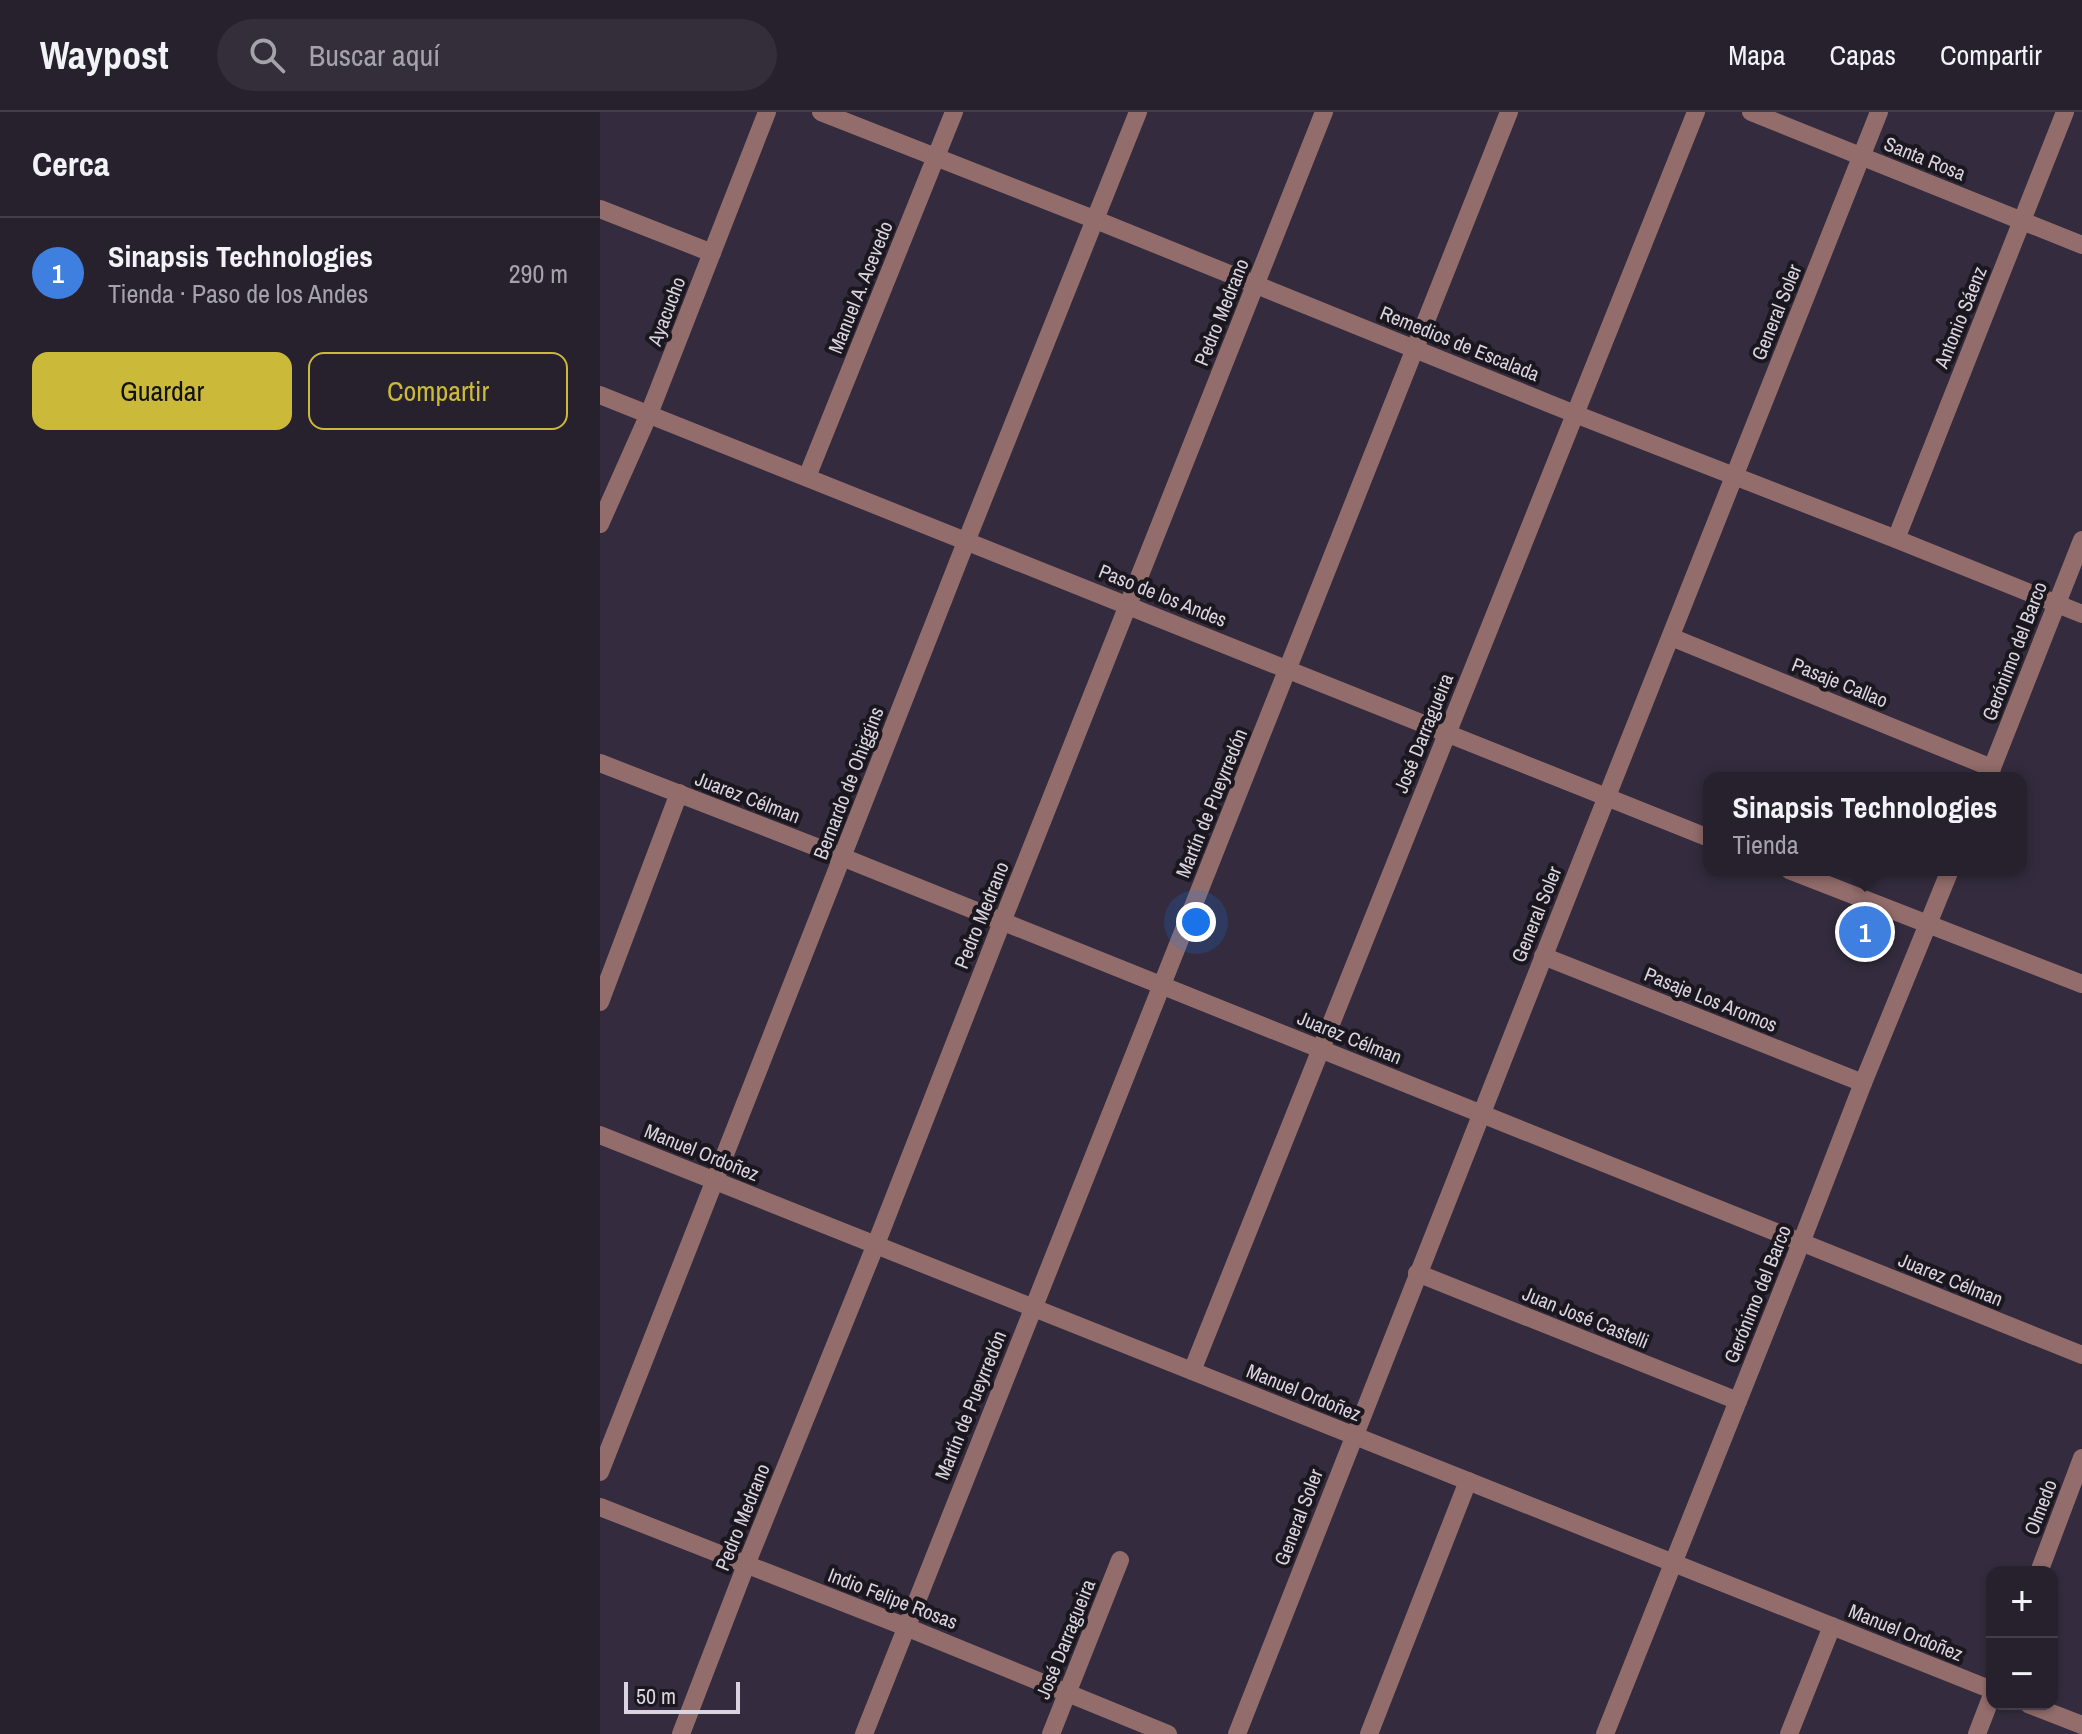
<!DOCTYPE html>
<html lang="es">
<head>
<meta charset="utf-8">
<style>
	body { margin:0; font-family:"Archivo Narrow",sans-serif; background:#332e3a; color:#f1f3f6 }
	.controls { position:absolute; right:24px; bottom:24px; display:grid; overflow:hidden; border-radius:16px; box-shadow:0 2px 6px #0004 }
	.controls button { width:72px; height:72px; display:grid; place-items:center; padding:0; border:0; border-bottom:2px solid #433e4a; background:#27212e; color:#f1f3f6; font:40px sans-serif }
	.scale { position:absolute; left:24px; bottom:20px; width:116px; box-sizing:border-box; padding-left:8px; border:4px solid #d9d4df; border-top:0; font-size:22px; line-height:28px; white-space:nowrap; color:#d9d4df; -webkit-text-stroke:6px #1a171e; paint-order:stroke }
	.you { position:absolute; left:596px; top:810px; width:28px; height:28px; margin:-20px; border:6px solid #fff; border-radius:50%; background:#1a73e8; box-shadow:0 0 0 12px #1a73e833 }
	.badge { display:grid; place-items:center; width:52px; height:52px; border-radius:50%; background:#cbba39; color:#fff; font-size:26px; font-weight:700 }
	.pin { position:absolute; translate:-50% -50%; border:4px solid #fff; box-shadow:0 2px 8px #0006 }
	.popup { position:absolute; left:1103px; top:660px; width:324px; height:104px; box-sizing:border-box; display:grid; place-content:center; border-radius:16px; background:#27212e; filter:drop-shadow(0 2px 6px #0005); font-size:26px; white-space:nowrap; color:#a4a3aa }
	.popup b { font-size:30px; color:#f1f3f6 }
	.popup::after { content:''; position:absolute; left:50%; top:100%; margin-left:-16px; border:16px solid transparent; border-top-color:#27212e }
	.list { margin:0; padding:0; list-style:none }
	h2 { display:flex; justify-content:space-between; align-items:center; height:104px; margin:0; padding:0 32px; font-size:34px }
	h2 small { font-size:26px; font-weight:400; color:#a4a3aa }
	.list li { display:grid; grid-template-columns:52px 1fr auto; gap:24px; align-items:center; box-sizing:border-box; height:112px; padding:0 32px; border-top:2px solid #433e4a }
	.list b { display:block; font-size:30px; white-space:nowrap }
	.list p { margin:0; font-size:26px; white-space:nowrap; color:#a4a3aa }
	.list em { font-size:26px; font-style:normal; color:#a4a3aa }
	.actions { display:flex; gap:16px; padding:24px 32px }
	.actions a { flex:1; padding:18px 0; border:2px solid #cbba39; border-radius:16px; text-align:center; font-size:28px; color:#cbba39 }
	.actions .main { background:#cbba39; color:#111 }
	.icon { flex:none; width:44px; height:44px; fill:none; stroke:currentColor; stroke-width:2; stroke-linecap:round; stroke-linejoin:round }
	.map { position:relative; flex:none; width:1482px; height:1622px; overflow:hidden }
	header { display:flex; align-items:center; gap:48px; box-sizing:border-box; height:112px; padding:0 40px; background:#27212e; border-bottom:2px solid #433e4a }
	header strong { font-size:38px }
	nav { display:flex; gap:44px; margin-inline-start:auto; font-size:28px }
	.search { width:560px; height:72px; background:#332e3a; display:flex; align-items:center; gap:20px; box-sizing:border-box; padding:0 28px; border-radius:44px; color:#a4a3aa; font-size:30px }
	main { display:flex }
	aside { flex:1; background:#27212e }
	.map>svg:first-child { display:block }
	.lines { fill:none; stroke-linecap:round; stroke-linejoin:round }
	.minor { stroke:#936d6b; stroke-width:18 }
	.labels { text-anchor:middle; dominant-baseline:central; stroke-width:8; stroke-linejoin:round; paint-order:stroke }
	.street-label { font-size:20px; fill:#d9d4df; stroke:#1a171e }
</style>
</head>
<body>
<header>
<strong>Waypost</strong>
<div class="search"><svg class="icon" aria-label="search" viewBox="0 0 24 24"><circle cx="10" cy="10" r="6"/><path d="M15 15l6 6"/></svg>Buscar aquí</div>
<nav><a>Mapa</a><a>Capas</a><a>Compartir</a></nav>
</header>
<main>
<aside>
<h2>Cerca<small></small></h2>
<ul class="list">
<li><span class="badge" style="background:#3f7fe0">1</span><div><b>Sinapsis Technologies</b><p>Tienda · Paso de los Andes</p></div><em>290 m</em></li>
</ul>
<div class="actions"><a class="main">Guardar</a><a>Compartir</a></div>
</aside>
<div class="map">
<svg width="1482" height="1622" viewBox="0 0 1482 1622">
	<rect width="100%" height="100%" fill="#342c3e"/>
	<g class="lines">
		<g class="minor">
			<path d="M 221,0 L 496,108 L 975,302 L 1296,427 L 1482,502"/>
			<path d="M 1151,0 L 1482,133"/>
			<path d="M 0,97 L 112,141"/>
			<path d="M 0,283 L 1109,726"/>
			<path d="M 207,365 L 354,0"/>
			<path d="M 0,412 L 49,302 L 167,0"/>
			<path d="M 1296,427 L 1465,0"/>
			<path d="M 1071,525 L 1392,656"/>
			<path d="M 0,651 L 242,745 L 1482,1243"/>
			<path d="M 1388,666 L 1482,428"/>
			<path d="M 1189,758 L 1482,872"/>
			<path d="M 943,844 L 1263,971"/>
			<path d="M 0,890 L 79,681"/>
			<path d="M 0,1023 L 1392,1578"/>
			<path d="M 817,1161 L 1138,1289"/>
			<path d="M 592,1259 L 1096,0"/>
			<path d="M 0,1360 L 366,430 L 538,0"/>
			<path d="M 0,1395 L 306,1515 L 568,1622"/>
			<path d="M 1439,1460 L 1482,1346"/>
			<path d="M 1428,1592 L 1482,1613"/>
			<path d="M 81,1622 L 146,1453 L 276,1132 L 402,810 L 724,0"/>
			<path d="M 264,1622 L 909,0"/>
			<path d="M 451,1622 L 520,1448"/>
			<path d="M 637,1622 C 849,1081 1064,540 1279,0"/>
			<path d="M 769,1622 L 868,1369"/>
			<path d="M 1005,1622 L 1201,1131 L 1263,971 L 1350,758"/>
			<path d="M 1189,1622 L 1232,1514"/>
			<path d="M 1377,1622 L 1392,1583"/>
		</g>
	</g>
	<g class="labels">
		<g class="street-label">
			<text transform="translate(1325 46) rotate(22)">Santa Rosa</text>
			<text transform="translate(260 175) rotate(-68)">Manuel A. Acevedo</text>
			<text transform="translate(66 199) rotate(-69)">Ayacucho</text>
			<text transform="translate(621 200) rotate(-68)">Pedro Medrano</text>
			<text transform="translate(1176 200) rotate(-68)">General Soler</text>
			<text transform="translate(1360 205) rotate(-68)">Antonio Sáenz</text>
			<text transform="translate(860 231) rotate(22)">Remedios de Escalada</text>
			<text transform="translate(563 483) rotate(22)">Paso de los Andes</text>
			<text transform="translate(1414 539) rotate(-69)">Gerónimo del Barco</text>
			<text transform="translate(1240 570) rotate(22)">Pasaje Callao</text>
			<text transform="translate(823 621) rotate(-68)">José Darragueira</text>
			<text transform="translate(248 671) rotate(-69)">Bernardo de Ohiggins</text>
			<text transform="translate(148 685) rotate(21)">Juarez Célman</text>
			<text transform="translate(611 691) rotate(-68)">Martín de Pueyrredón</text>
			<text transform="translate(936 802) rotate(-68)">General Soler</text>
			<text transform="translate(381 803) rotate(-68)">Pedro Medrano</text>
			<text transform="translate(1111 887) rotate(22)">Pasaje Los Aromos</text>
			<text transform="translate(750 925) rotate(22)">Juarez Célman</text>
			<text transform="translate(102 1040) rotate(22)">Manuel Ordoñez</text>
			<text transform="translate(1351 1167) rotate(22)">Juarez Célman</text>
			<text transform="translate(1157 1182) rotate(-68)">Gerónimo del Barco</text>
			<text transform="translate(986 1205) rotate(22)">Juan José Castelli</text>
			<text transform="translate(704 1280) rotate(22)">Manuel Ordoñez</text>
			<text transform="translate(370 1293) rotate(-68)">Martín de Pueyrredón</text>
			<text transform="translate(1440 1395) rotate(-69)">Olmedo</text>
			<text transform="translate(142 1405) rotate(-68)">Pedro Medrano</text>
			<text transform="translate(698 1405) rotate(-69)">General Soler</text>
			<text transform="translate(293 1486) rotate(21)">Indio Felipe Rosas</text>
			<text transform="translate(1306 1520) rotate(22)">Manuel Ordoñez</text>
			<text transform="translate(465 1527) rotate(-68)">José Darragueira</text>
		</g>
	</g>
</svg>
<div class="controls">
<button>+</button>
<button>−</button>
</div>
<div class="scale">50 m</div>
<div class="you"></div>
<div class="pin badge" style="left:1265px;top:820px;background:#3f7fe0">1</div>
<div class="popup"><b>Sinapsis Technologies</b>Tienda</div>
</div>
</main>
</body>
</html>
